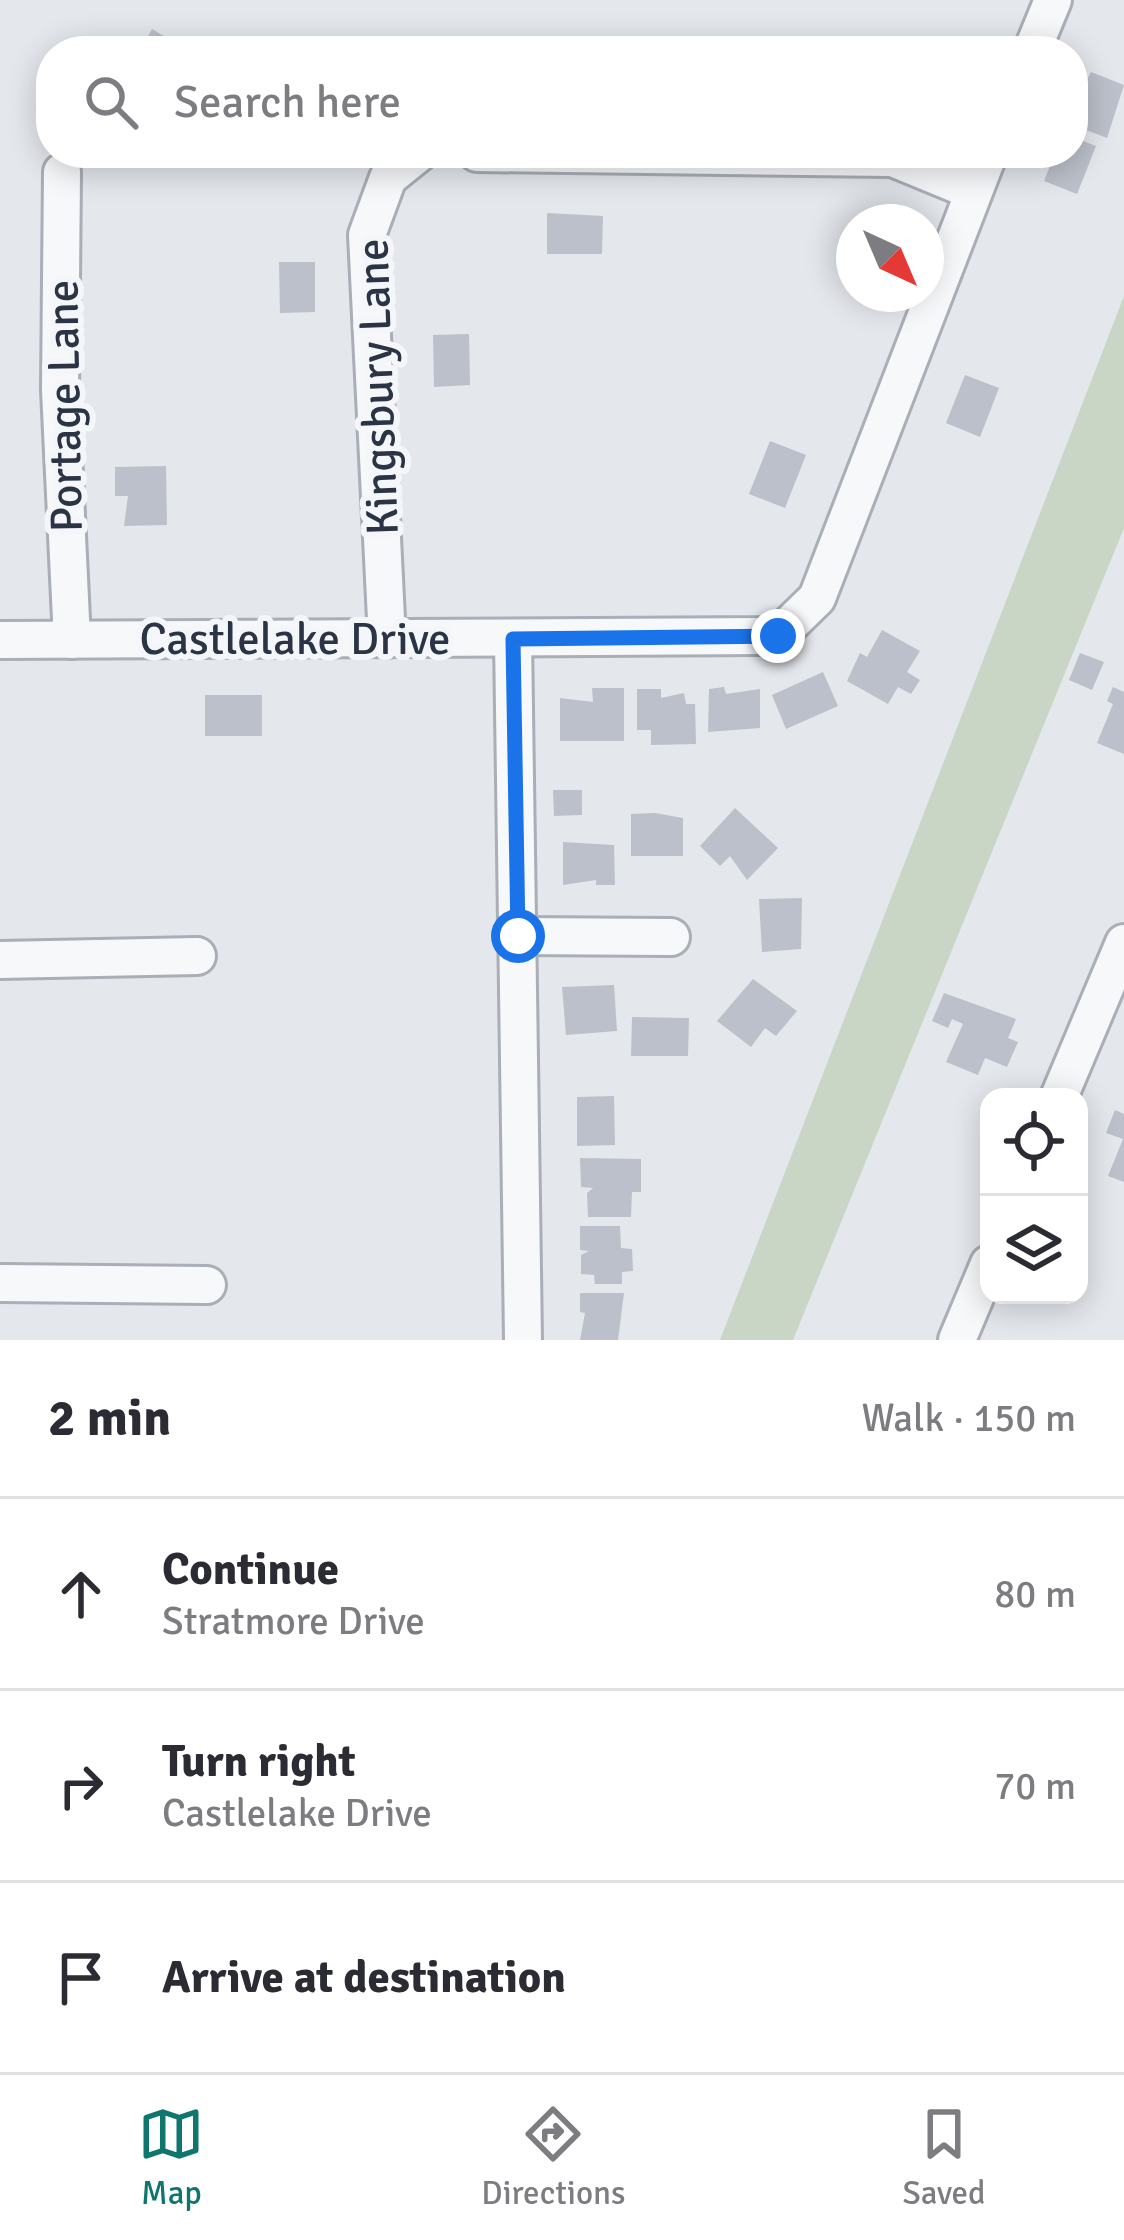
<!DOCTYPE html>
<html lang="en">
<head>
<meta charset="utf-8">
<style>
	body { margin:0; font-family:Signika,sans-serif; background:#f7f7f7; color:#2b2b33 }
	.controls { position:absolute; right:36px; bottom:36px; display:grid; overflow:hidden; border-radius:24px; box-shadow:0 6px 30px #0003 }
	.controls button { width:108px; height:108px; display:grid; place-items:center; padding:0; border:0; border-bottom:3px solid #e1e1e2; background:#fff; color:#2b2b33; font:60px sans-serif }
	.compass { position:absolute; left:836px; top:204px; width:108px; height:108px; border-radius:50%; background:#fff; box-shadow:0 6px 30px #0003; rotate:136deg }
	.stop { position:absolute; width:36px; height:36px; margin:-27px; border:9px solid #1a73e8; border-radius:50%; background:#fff }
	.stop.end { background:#1a73e8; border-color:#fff; box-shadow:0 3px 12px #0008 }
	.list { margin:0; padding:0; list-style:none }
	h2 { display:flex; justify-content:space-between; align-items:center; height:156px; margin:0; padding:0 48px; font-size:51px }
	h2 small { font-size:39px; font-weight:400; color:#7c7c81 }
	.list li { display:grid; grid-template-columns:78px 1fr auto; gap:36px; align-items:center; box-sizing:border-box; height:192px; padding:0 48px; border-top:3px solid #e1e1e2 }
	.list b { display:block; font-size:45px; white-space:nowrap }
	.list p { margin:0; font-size:39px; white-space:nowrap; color:#7c7c81 }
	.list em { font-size:39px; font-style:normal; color:#7c7c81 }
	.icon { flex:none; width:66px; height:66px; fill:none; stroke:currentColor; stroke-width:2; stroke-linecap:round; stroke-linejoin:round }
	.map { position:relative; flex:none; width:1124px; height:1340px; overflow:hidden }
	.search { position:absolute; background:#fff; box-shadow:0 6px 30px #0003; left:36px; right:36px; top:36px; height:132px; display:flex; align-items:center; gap:30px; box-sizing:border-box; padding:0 42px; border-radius:48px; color:#7c7c81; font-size:45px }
	.sheet { height:732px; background:#fff }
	nav { display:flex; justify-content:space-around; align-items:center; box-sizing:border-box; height:168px; border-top:3px solid #e1e1e2; background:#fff; font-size:33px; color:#7c7c81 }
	nav a { display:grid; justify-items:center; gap:6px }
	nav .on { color:#0f766e }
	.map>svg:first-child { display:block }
	.green { fill:#c9d6c5 }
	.building { fill:#bbc0ca }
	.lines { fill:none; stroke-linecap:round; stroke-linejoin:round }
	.minor-casing { stroke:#a9aeb7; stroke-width:42 }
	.minor { stroke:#f7f8fa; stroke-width:36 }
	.route { stroke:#1a73e8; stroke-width:15 }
	.labels { text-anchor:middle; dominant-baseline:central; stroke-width:12; stroke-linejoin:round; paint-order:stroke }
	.street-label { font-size:45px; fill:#2b3445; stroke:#f4f6f9 }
</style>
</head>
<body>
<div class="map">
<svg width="1124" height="1340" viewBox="0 0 1124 1340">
	<rect width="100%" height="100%" fill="#e4e7ec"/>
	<path class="green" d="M 1124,296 L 1124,528 L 793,1340 L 720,1340 Z"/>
	<g class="building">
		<path d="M 152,29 L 177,44 L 173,51 L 140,51 Z"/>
		<path d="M 1091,72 L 1124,85 L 1107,138 L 1073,125 L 1073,107 Z"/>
		<path d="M 1073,137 L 1096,146 L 1077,194 L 1044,181 L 1055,153 L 1073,153 Z"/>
		<path d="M 547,213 L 603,216 L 602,254 L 547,254 Z"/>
		<path d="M 279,262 L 315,262 L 315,312 L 280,313 Z"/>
		<path d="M 469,334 L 470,385 L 434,387 L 433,335 Z"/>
		<path d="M 965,375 L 999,388 L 980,437 L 946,423 Z"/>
		<path d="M 770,441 L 806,455 L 785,508 L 749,494 Z"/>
		<path d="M 166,466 L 167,525 L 124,526 L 128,496 L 115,496 L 115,467 Z"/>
		<path d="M 882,630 L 920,651 L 907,672 L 920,680 L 911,694 L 898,687 L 888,704 L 847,681 L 860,653 L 867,657 Z"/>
		<path d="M 1080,653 L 1104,662 L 1092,690 L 1069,680 Z"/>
		<path d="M 823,672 L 838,706 L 786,729 L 772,695 Z"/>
		<path d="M 724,687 L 726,694 L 760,689 L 760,728 L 708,732 L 709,689 Z"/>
		<path d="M 1113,687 L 1124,692 L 1124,754 L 1097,743 L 1113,704 L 1107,701 Z"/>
		<path d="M 592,688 L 624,688 L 624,741 L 560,741 L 560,698 L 593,702 Z"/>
		<path d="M 637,689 L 661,689 L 661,698 L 684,693 L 686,704 L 695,704 L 696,744 L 651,745 L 651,730 L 637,730 Z"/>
		<rect x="205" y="695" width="57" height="41"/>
		<path d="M 553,790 L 582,790 L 582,815 L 554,816 Z"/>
		<path d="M 735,808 L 778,848 L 747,880 L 730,856 L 720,866 L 700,846 Z"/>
		<path d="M 655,813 L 683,818 L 683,856 L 631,856 L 631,814 Z"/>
		<path d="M 563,842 L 614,845 L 615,885 L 596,885 L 596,880 L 563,885 Z"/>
		<path d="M 802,898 L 801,949 L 762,952 L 759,899 Z"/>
		<path d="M 753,979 L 797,1011 L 776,1036 L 765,1028 L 751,1047 L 717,1021 Z"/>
		<path d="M 614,985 L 617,1031 L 566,1035 L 562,987 Z"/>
		<path d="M 944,993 L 1016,1019 L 1008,1038 L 1018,1042 L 1007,1067 L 985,1058 L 978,1075 L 946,1062 L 963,1024 L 952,1019 L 948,1028 L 932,1021 Z"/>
		<path d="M 632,1017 L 689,1018 L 688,1056 L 631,1056 Z"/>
		<path d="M 614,1096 L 615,1145 L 577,1146 L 577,1097 Z"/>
		<path d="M 1115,1110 L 1124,1114 L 1124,1182 L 1108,1176 L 1123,1139 L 1106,1133 Z"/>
		<path d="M 580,1158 L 641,1159 L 641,1192 L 632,1192 L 631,1217 L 588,1217 L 587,1193 L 593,1188 L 581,1187 Z"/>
		<path d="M 580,1226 L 620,1226 L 621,1248 L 632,1249 L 633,1271 L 622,1272 L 622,1284 L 595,1284 L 594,1275 L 581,1274 L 581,1255 L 589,1251 L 580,1250 Z"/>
		<path d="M 580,1293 L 624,1293 L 618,1340 L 580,1340 L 585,1313 L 580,1312 Z"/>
	</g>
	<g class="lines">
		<g class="minor-casing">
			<g id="minor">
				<path d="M 1032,51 L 1053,0"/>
				<path d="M 477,153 L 893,158 L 973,191"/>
				<path d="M 62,172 L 60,390 L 72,640"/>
				<path d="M 387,639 L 367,235 L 388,178 L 419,153"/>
				<path d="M 513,639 L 523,1340"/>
				<path d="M 0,640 L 778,636 L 817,598 L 989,153"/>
				<path d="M 518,936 L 671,937"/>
				<path d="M 0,960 L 197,956"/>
				<path d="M 1059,1097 L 1124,943"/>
				<path d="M 0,1283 L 207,1285"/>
				<path d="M 957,1340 L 989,1264"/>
			</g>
		</g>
		<use href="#minor" class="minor"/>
	</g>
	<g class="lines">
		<path class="route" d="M 518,936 L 513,639 L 778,636"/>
	</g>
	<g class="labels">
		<g class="street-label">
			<text transform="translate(378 387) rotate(-92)">Kingsbury Lane</text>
			<text transform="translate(65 406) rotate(-91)">Portage Lane</text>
			<text x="295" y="639">Castlelake Drive</text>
		</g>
	</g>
</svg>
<div class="controls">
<button><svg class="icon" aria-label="locate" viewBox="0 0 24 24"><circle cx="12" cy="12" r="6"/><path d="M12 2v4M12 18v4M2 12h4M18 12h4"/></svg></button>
<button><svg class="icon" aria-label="layers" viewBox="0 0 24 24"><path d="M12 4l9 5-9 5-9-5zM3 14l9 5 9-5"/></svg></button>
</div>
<svg class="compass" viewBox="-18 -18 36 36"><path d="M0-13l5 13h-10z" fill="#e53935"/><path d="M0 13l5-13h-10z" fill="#7c7c81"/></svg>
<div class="stop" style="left:518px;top:936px"></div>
<div class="stop end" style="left:778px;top:636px"></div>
<div class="search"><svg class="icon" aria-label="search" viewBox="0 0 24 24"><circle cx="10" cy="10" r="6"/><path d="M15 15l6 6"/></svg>Search here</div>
</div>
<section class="sheet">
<h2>2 min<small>Walk · 150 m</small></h2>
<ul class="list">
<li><svg class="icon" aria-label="ahead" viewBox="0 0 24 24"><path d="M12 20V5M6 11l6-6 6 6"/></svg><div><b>Continue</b><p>Stratmore Drive</p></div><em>80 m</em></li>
<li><svg class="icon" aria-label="right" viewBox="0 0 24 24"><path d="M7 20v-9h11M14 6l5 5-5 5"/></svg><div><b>Turn right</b><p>Castlelake Drive</p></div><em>70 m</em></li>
<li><svg class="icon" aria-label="arrive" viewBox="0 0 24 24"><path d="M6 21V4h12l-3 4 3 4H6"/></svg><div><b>Arrive at destination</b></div></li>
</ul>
</section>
<nav>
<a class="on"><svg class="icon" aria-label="map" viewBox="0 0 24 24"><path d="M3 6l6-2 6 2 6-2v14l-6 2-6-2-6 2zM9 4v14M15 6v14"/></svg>Map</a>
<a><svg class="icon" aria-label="directions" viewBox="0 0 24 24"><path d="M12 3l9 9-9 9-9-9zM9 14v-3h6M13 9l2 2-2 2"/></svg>Directions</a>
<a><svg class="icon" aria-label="saved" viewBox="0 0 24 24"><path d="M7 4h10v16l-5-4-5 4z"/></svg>Saved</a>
</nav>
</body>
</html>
